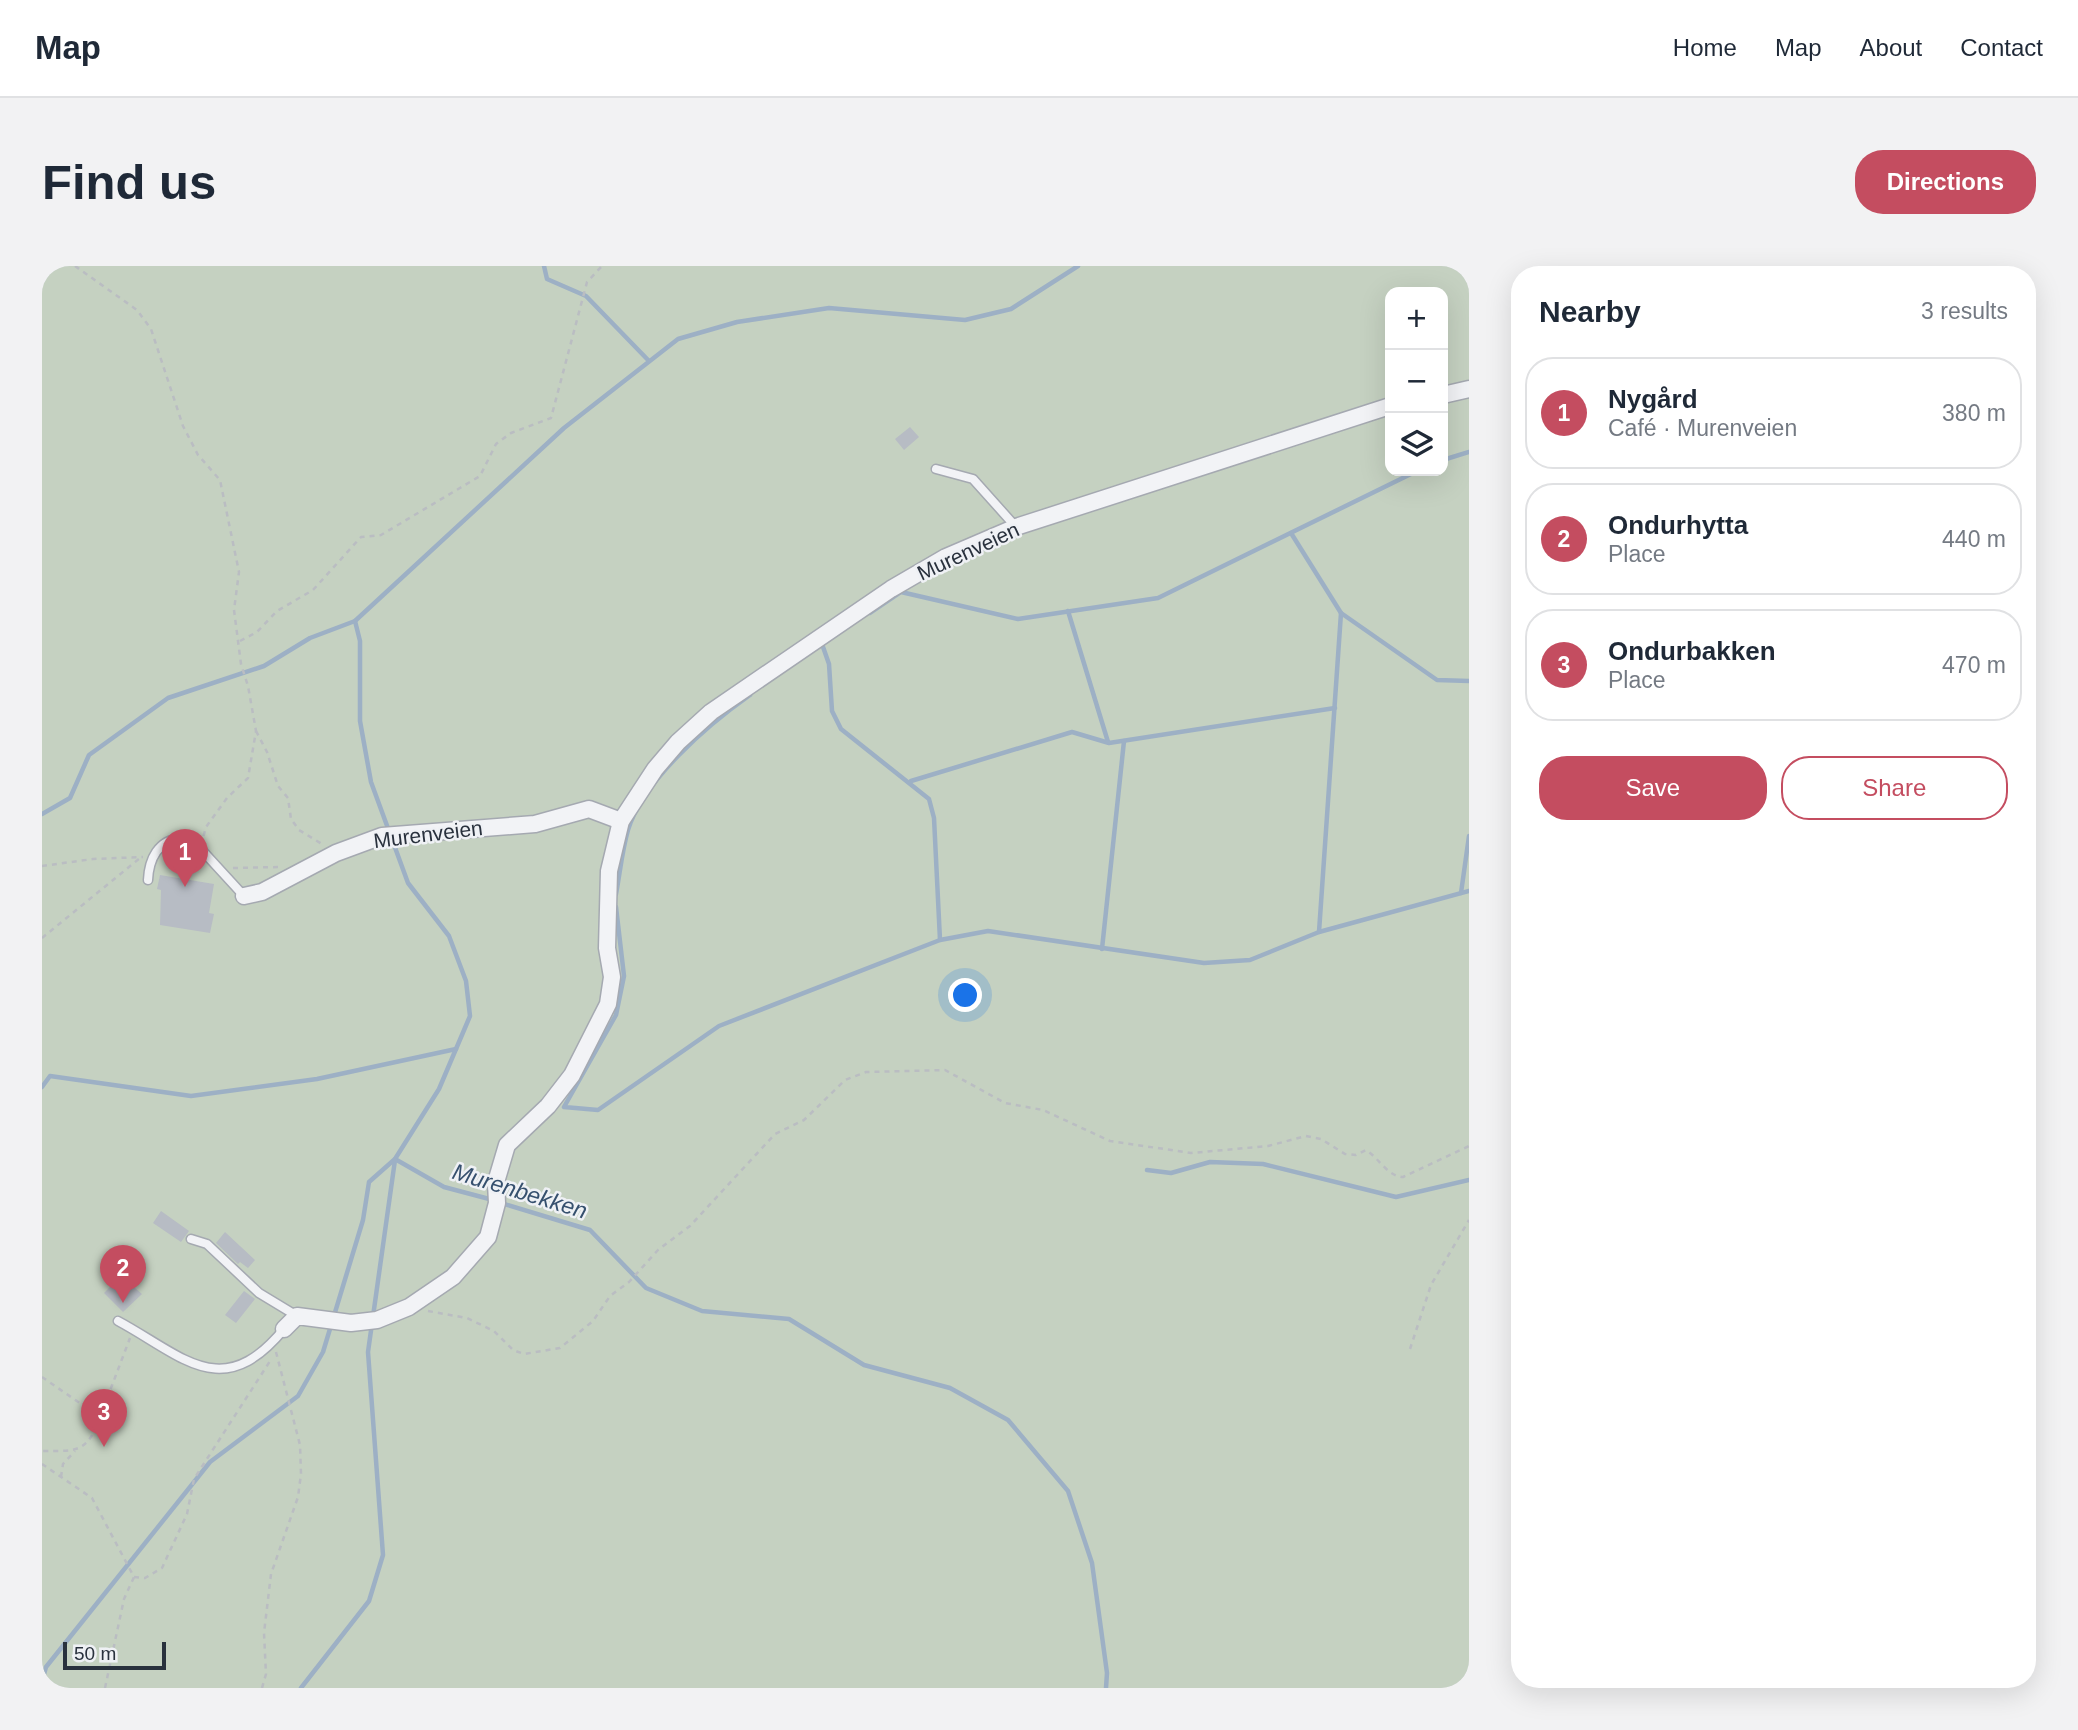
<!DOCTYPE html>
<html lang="en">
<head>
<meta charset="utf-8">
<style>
	body { margin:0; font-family:Arial,sans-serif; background:#f2f2f3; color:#1f2937 }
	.controls { position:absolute; right:21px; top:21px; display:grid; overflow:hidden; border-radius:14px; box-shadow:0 7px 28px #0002 }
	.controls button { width:63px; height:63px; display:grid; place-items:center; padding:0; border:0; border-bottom:2px solid #e0e1e3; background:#fff; color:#1f2937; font:35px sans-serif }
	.scale { position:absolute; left:21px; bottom:18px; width:103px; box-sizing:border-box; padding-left:7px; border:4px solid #29313d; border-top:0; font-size:19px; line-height:24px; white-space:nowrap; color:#29313d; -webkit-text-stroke:5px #eff1f5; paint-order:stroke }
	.you { position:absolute; left:924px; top:730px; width:24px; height:24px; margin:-18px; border:5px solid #fff; border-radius:50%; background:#1a73e8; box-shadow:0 0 0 10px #1a73e833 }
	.badge { display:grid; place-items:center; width:46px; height:46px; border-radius:50%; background:#c44d60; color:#fff; font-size:23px; font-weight:700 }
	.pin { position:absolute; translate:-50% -58px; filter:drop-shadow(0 2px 4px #0008) }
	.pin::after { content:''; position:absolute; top:37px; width:24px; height:21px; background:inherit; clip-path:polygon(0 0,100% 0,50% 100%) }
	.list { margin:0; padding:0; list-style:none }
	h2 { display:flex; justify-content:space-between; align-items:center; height:91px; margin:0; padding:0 28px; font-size:30px }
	h2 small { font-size:23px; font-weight:400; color:#747a83 }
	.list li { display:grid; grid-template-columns:46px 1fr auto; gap:21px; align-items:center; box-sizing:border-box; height:112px; margin:0 14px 14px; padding:0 14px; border:2px solid #e0e1e3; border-radius:28px }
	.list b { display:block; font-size:26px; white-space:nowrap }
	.list p { margin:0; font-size:23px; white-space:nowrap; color:#747a83 }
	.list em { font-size:23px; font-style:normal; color:#747a83 }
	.actions { display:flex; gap:14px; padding:21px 28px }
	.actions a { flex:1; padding:16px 0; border:2px solid #c44d60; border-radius:28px; text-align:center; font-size:24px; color:#c44d60 }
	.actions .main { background:#c44d60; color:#fff }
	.icon { flex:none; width:38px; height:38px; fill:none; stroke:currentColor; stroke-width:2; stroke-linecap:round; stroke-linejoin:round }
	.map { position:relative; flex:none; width:1427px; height:1422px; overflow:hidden; border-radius:28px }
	header { display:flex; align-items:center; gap:42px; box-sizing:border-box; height:98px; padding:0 35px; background:#fff; border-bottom:2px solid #e0e1e3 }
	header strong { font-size:33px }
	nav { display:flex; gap:38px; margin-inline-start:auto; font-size:24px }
	.intro { display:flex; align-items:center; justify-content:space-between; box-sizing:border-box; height:168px; padding:0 42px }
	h1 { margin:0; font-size:49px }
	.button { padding:18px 32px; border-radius:28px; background:#c44d60; color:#fff; font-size:24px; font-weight:700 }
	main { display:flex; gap:42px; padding:0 42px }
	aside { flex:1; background:#fff; border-radius:28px; box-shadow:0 7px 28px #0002 }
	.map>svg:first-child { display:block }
	.green { fill:#c5d1c1; fill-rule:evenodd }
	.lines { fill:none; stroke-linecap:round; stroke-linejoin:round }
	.stream { stroke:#9db0c5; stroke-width:4.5 }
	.building { fill:#b7bcc4 }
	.lane-casing { stroke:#a5a9b1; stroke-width:11 }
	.street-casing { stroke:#a5a9b1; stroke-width:19 }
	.path { stroke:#babdc2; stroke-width:2.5; stroke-dasharray:5 5; stroke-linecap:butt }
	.lane { stroke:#f2f3f6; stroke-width:8 }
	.street { stroke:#f2f3f6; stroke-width:16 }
	.labels { text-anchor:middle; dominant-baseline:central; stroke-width:5; stroke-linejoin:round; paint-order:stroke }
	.street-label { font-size:21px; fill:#29313d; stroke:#eff1f5 }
	.water-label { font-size:23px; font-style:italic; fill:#36506e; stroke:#eff1f5 }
</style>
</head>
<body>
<header>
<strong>Map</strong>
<nav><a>Home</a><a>Map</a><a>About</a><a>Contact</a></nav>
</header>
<div class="intro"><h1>Find us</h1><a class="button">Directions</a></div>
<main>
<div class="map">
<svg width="1427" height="1422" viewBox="0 0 1427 1422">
	<rect width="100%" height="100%" fill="#dfe2e7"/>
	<path class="green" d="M 0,0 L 1427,0 L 1427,1422 L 0,1422 ZM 1348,26 L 1401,26 L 1401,205 L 1348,205 Z"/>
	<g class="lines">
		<g class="stream">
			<path d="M 502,0 L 505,13 L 544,30 L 607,95"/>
			<path d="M 1401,194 L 1427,186"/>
			<path d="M 1249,267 L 1299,347 L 1395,414 L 1427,415"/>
			<path d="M 1026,345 L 1066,476"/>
			<path d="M 828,347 L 859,326 L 976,353 L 1116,332 L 1375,205"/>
			<path d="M 780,378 L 787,398 L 790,445 L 799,463 L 887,533 L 892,552 L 898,674"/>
			<path d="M 869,515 L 1030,466 L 1067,477 L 1293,442"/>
			<path d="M 0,548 L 28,532 L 47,489 L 126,432 L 222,400 L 268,372 L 313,355 L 522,162 L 636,73 L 695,56 L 787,42 L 923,54 L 969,43 L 1036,0"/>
			<path d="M 1419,627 L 1427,570"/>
			<path d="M 574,628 C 578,607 580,585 586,564 C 601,514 667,458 708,429"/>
			<path d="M 574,641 L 582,710 L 574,749 L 522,841 L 556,844 L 677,760 L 898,674 L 946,665 L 1162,697 L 1208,694 L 1277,666 L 1427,625"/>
			<path d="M 1277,666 L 1299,347"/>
			<path d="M 1060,683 L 1082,475"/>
			<path d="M 0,821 L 8,810 L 149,830 L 275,813 L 414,783"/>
			<path d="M 353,893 L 402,921 L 451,934"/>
			<path d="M 1105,904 L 1129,907 L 1168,896 L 1221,898 L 1354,931 L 1427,914"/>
			<path d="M 459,937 L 548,964 L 604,1022 L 660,1045 L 747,1053 L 822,1099 L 908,1122 L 966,1154 L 1026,1225 L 1050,1297 L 1065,1407 L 1064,1422"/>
			<path d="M 0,1416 L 4,1401 L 168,1196 L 256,1130 L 281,1086 L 321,954 L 327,916 L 353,893 L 397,823 L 428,750 L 424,715 L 407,670 L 366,617 L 329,516 L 318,455 L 318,375 L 313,355"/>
			<path d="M 259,1422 L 327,1335 L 341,1289 L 326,1086 L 353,894"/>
		</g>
	</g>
	<g class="building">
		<path d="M 868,161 L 877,171 L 862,184 L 853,173 Z"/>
		<path d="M 118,609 L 172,618 L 167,647 L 172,648 L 168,667 L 118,659 L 119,624 L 115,623 Z"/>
		<path d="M 119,945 L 147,965 L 139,976 L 111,957 Z"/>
		<path d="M 183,966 L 213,994 L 206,1002 L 198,996 L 196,998 L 174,977 Z"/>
		<path d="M 79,1010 L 100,1028 L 81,1046 L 62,1027 Z"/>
		<path d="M 202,1025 L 213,1033 L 194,1057 L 183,1049 Z"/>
	</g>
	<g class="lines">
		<g class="lane-casing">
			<g id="lane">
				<path d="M 894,203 L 931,213 L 974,261"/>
				<path d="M 106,614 C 107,593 116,574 139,572 L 158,582 L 202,630"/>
				<path d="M 149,973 L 165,978 L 217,1027 L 255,1050"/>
				<path d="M 76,1055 C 141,1090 180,1138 242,1063"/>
			</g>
		</g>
		<g class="street-casing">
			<g id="street">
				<path d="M 1401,129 L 1427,123"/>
				<path d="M 202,630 L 220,626 L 294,587 L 340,570 L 493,558 L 547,543 L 579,555"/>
				<path d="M 242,1063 L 255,1050 L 309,1057 L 335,1054 L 367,1041 L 411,1011 L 446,971 L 455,937 L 454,916 L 465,879 L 506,840 L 530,809 L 566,738 L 570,711 L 565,682 L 567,605 L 579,555 L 613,503 L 636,476 L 669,446 L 849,323 L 904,291 L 974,261 L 1348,140"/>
			</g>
		</g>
		<g class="path">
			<path d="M 33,0 L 95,44 L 109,63 L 141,160 L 156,189 L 178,214 L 197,306 L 192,344 L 199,398 L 206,420 L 214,465 L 206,512 L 185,532 L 164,561 L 161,572"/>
			<path d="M 198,375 L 215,366 L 235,345 L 271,324 L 319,271 L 339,269 L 438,210 L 454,178 L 469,167 L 509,152 L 545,16 L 560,0"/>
			<path d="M 214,465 L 225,486 L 236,520 L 246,532 L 249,553 L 257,564 L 280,578"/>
			<path d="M 122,593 L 160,599"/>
			<path d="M 0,600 L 51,593 L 101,591"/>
			<path d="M 191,602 L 237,601"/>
			<path d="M 0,672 L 98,592"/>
			<path d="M 386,1045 L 425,1052 L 452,1065 L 471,1084 L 482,1088 L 518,1082 L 551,1055 L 568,1030 L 587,1016 L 616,984 L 648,960 L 733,868 L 762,854 L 803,814 L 824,806 L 903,804 L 963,837 L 1001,844 L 1068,875 L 1149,887 L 1226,880 L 1264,870 L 1279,873 L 1303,888 L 1314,889 L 1324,884 C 1338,893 1345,910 1361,911 L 1427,880"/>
			<path d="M 1368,1083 L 1389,1019 L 1427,954"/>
			<path d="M 0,1111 L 58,1151 C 45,1187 36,1185 0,1185"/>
			<path d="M 58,1151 L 88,1072"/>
			<path d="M 0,1198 L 50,1232 L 92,1311"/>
			<path d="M 19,1211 L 21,1198 L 33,1185"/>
			<path d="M 92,1311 L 103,1312 L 120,1302 L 145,1248 L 152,1213 L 230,1092"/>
			<path d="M 63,1422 L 82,1333 L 92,1311"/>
			<path d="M 220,1422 L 224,1408 L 222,1367 L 229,1308 L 256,1231 L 259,1208 L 258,1179 L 234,1086"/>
		</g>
		<use href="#lane" class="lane"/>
		<use href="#street" class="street"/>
	</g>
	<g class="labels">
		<g class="street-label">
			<text transform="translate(926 285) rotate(-25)">Murenveien</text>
			<text transform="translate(386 568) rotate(-7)">Murenveien</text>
		</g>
		<g class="water-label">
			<text transform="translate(478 925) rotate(17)">Murenbekken</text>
		</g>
	</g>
</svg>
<div class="controls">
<button>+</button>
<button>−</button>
<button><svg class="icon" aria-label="layers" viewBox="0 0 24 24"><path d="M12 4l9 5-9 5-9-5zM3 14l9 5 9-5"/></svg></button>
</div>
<div class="scale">50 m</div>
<div class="you"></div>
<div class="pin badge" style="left:143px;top:621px">1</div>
<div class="pin badge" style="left:81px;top:1037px">2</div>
<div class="pin badge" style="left:62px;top:1181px">3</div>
</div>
<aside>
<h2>Nearby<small>3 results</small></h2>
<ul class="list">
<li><span class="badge">1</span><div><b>Nygård</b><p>Café · Murenveien</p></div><em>380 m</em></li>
<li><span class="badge">2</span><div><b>Ondurhytta</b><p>Place</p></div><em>440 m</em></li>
<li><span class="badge">3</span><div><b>Ondurbakken</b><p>Place</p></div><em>470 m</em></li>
</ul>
<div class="actions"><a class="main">Save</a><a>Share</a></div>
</aside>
</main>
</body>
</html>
